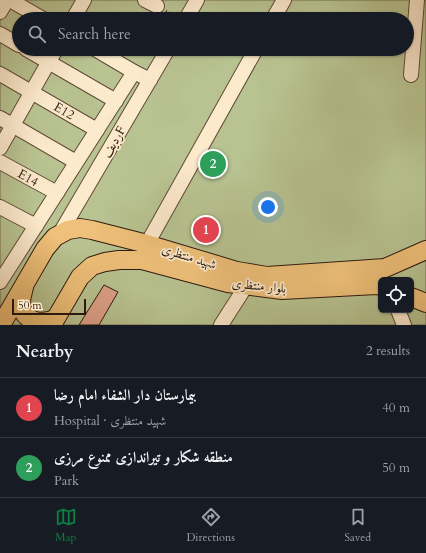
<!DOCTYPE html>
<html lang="en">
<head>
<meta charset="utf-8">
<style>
	body { margin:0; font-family:Cardo,Amiri,serif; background:#242831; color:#f1f3f6 }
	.controls { position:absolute; right:12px; bottom:12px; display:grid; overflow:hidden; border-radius:6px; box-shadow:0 1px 3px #0004 }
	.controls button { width:36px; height:36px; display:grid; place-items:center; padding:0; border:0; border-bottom:1px solid #363941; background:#171b24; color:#f1f3f6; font:20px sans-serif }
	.scale { position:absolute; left:12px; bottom:10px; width:74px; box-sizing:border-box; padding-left:4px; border:2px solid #2d190f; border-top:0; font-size:11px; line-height:14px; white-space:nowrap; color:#2d190f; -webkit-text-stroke:3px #fceacd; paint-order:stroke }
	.you { position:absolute; left:268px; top:207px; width:14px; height:14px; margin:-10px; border:3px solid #fff; border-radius:50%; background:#1a73e8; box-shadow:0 0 0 6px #1a73e833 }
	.badge { display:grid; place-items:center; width:26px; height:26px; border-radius:50%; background:#0b8043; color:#fff; font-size:13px; font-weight:700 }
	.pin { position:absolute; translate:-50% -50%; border:2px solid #fff; box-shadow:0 1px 4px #0006 }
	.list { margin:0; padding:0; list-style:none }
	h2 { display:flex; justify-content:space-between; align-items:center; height:52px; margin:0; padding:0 16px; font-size:17px }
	h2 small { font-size:13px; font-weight:400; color:#9ea1a6 }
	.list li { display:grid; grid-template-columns:26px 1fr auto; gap:12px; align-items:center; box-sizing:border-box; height:60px; padding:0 16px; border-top:1px solid #363941 }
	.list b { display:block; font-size:15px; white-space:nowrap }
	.list p { margin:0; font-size:13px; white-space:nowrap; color:#9ea1a6 }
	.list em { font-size:13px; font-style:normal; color:#9ea1a6 }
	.icon { flex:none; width:22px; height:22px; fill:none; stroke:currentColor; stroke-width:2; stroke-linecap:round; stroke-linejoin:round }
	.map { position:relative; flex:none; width:426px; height:325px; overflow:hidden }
	.search { position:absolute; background:#171b24; box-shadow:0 1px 3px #0004; left:12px; right:12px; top:12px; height:44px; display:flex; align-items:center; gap:10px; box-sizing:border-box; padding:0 14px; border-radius:22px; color:#9ea1a6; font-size:15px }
	.sheet { height:172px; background:#171b24 }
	nav { display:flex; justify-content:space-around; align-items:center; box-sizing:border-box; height:56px; border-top:1px solid #363941; background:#171b24; font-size:11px; color:#9ea1a6 }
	nav a { display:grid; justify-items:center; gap:2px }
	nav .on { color:#0b8043 }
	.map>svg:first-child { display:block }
	.green { fill:#b8c391; stroke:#726e50; fill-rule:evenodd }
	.building { fill:#dda087; stroke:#2d190f }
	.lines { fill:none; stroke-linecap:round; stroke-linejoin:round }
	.minor-casing { stroke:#604a38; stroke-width:16 }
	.major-casing { stroke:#2d190f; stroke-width:20 }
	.path { stroke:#2d190f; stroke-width:2; stroke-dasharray:1 2; stroke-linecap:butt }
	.minor { stroke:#fceacd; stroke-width:14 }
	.major { stroke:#eec079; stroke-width:18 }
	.labels { text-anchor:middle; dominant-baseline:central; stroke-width:3.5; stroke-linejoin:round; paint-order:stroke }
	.street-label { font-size:13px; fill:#2d190f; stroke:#fceacd }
</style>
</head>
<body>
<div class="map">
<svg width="426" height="325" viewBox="0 0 426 325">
	<rect width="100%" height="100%" fill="#fbdfb2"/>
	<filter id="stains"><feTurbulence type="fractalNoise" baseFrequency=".005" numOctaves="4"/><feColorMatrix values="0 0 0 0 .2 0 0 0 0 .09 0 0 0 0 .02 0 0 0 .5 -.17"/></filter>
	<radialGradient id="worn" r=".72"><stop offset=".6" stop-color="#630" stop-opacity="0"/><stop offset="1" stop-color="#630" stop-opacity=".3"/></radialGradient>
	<path class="green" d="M 0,0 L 426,0 L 426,325 L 0,325 ZM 19,19 L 407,19 L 407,49 L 19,49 ZM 381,280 L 411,280 L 411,310 L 381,310 Z"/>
	<path class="building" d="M 104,285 L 118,292 L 99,325 L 79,325 Z"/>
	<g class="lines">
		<g class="minor-casing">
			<g id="minor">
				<path d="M 10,0 L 43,19"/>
				<path d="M 145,0 L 157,6"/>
				<path d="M 0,12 L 7,0"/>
				<path d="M 73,19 L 84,0"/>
				<path d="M 186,19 L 197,0"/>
				<path d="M 273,19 L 284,0"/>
				<path d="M 0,34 L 19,45"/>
				<path d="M 26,49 L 116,101"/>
				<path d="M 95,49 L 134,72"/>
				<path d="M 0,74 L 97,130"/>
				<path d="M 411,75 L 417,0"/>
				<path d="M 0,118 L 76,162"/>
				<path d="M 0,148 L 56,49"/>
				<path d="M 0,162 L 57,193"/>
				<path d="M 0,207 L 36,226"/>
				<path d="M 59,235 L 168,49"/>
				<path d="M 147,244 L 256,49"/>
				<path d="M 0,282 L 134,72 L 150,80"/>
				<path d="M 398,310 L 404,325"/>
				<path d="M 221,325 L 246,286"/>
			</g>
		</g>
		<g class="major-casing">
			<g id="major">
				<path d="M 24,287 C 23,292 21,298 21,303 C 23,322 41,325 55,319"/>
				<path d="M 411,297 L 426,303"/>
				<path d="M 1,325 L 45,249 L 55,237 L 68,230 L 80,228 L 92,230 L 147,244 L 237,271 L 267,276 L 385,268 L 426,250"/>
				<path d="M 52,325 L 80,277 L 92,266 L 105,262 L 119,260 L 142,260 L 228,283 L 282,290 L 376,285 L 381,286"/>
			</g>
		</g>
		<path class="path" d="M 166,11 L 175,16"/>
		<use href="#minor" class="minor"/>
		<use href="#major" class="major"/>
	</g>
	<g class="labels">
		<g class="street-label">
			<text transform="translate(64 111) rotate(30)">E12</text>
			<text transform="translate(114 142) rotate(-60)">ردیفF</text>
			<text transform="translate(28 178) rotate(29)">E14</text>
			<text transform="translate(189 257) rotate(17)">شهید منتظری</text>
			<text transform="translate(259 286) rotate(6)">بلوار منتظری</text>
		</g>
	</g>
	<rect width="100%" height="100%" filter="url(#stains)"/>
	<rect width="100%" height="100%" fill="url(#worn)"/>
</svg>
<div class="controls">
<button><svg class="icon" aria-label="locate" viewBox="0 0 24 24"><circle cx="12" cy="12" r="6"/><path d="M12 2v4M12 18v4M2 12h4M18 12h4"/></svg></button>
</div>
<div class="scale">50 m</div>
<div class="you"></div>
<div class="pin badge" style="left:206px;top:230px;background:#e0444e">1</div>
<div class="pin badge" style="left:213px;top:164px;background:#2e9e5b">2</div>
<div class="search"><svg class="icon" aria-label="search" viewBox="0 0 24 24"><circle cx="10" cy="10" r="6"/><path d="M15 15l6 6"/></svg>Search here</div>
</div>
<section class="sheet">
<h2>Nearby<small>2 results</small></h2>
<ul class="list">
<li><span class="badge" style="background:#e0444e">1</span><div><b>بیمارستان دار الشفاء امام رضا</b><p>Hospital · شهید منتظری</p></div><em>40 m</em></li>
<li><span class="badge" style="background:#2e9e5b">2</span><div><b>منطقه شکار و تیراندازی ممنوع مرزی</b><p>Park</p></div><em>50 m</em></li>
</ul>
</section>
<nav>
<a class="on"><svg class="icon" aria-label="map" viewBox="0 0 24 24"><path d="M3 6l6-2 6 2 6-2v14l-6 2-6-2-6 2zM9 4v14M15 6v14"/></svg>Map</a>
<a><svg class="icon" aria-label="directions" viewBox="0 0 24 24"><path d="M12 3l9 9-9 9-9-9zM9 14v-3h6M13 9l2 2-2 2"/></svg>Directions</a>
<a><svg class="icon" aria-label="saved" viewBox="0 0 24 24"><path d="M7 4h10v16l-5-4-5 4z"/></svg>Saved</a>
</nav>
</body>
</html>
